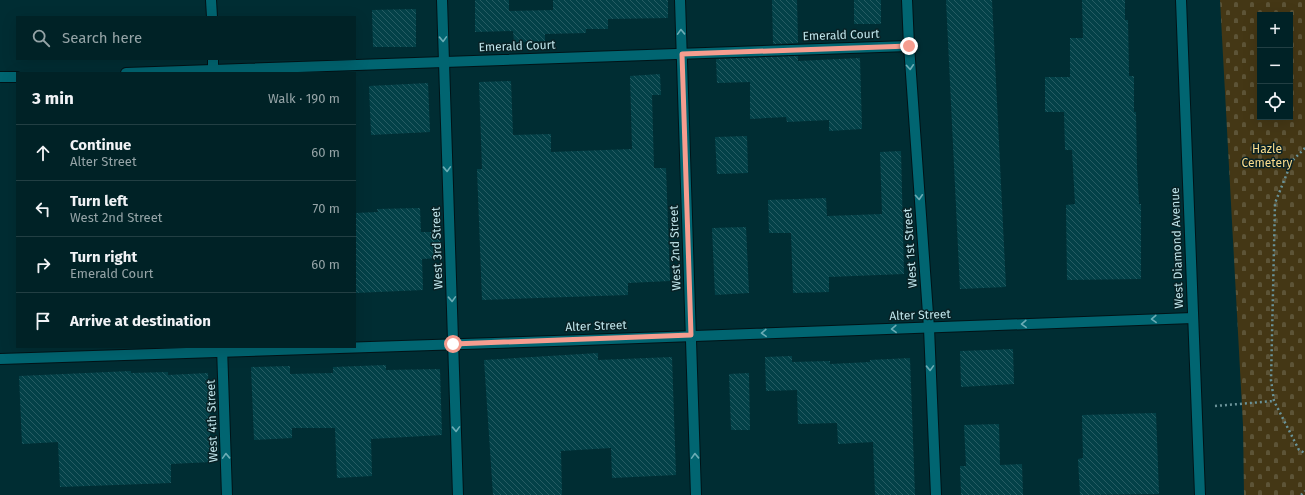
<!DOCTYPE html>
<html lang="en">
<head>
<meta charset="utf-8">
<style>
	body { margin:0; font-family:"Fira Sans",sans-serif; background:#0e2f32; color:#f1f3f6 }
	.controls { position:absolute; right:12px; top:12px; display:grid; overflow:hidden; border-radius:0px; box-shadow:0 4px 16px #0002 }
	.controls button { width:36px; height:36px; display:grid; place-items:center; padding:0; border:0; border-bottom:1px solid #223f43; background:#002226; color:#f1f3f6; font:20px sans-serif }
	.stop { position:absolute; width:12px; height:12px; margin:-9px; border:3px solid #f59d8f; border-radius:50%; background:#fff }
	.stop.end { background:#f59d8f; border-color:#fff; box-shadow:0 1px 4px #0008 }
	.list { margin:0; padding:0; list-style:none }
	h2 { display:flex; justify-content:space-between; align-items:center; height:52px; margin:0; padding:0 16px; font-size:17px }
	h2 small { font-size:13px; font-weight:400; color:#95a4a7 }
	.list li { display:grid; grid-template-columns:26px 1fr auto; gap:12px; align-items:center; box-sizing:border-box; height:56px; padding:0 16px; border-top:1px solid #223f43 }
	.list b { display:block; font-size:15px; white-space:nowrap }
	.list p { margin:0; font-size:13px; white-space:nowrap; color:#95a4a7 }
	.list em { font-size:13px; font-style:normal; color:#95a4a7 }
	.icon { flex:none; width:22px; height:22px; fill:none; stroke:currentColor; stroke-width:2; stroke-linecap:round; stroke-linejoin:round }
	.map { position:relative; flex:none; width:1305px; height:495px; overflow:hidden }
	.search { position:absolute; background:#002226; box-shadow:0 4px 16px #0002; left:16px; top:16px; width:340px; height:44px; display:flex; align-items:center; gap:10px; box-sizing:border-box; padding:0 14px; border-radius:0px; color:#95a4a7; font-size:15px }
	.panel { position:absolute; background:#002226; box-shadow:0 4px 16px #0002; left:16px; top:72px; width:340px; height:276px; border-radius:0px }
	.map>svg:first-child { display:block }
	.cemetery { fill:url(#cemetery-stones); fill-rule:evenodd }
	.building { fill:url(#building-back-hatch) }
	.lines { fill:none; stroke-linecap:round; stroke-linejoin:round }
	.service-casing { stroke:#001317; stroke-width:12 }
	.minor-casing { stroke:#001317; stroke-width:12 }
	.tertiary-casing { stroke:#001317; stroke-width:12 }
	.path { stroke:#6a9399; stroke-width:2.5; stroke-dasharray:2 3; stroke-linecap:butt }
	.service { stroke:#016571; stroke-width:10 }
	.minor { stroke:#016571; stroke-width:10 }
	.tertiary { stroke:#016571; stroke-width:10 }
	.oneway { stroke:#6bacb5 }
	.route { stroke:#f59d8f; stroke-width:5 }
	.labels { text-anchor:middle; dominant-baseline:central; stroke-width:3; stroke-linejoin:round; paint-order:stroke }
	.street-label { font-size:12px; fill:#c1e6ec; stroke:#082125 }
	.park-label { font-size:12px; fill:#fbdc8d; stroke:#082125 }
</style>
</head>
<body>
<div class="map">
<svg width="1305" height="495" viewBox="0 0 1305 495">
	<defs>
		<pattern id="cemetery-stones" width="16" height="16" patternUnits="userSpaceOnUse"><rect width="16" height="16" fill="#443715"/><path d="M2 7V4a2 2 0 0 1 4 0v3zM10 15v-3a2 2 0 0 1 4 0v3z" fill="#5d5437"/></pattern>
		<pattern id="building-back-hatch" width="6" height="6" patternUnits="userSpaceOnUse"><rect width="6" height="6" fill="#034148"/><path d="M-1 5l2 2M0 0l6 6M5-1l2 2" fill="none" stroke="#265c63"/></pattern>
	</defs>
	<rect width="100%" height="100%" fill="#002d33"/>
	<path class="cemetery" d="M 1220,0 L 1305,0 L 1305,495 L 1244,495 L 1243,425 ZM 1260,15 L 1290,15 L 1290,117 L 1260,117 Z"/>
	<g class="building">
		<path d="M 475,0 L 509,0 L 509,11 L 553,10 L 553,0 L 668,0 L 668,18 L 608,19 L 608,29 L 586,29 L 586,33 L 545,34 L 545,41 L 514,42 L 513,31 L 475,32 Z"/>
		<path d="M 772,0 L 797,0 L 798,43 L 773,44 Z"/>
		<rect x="854" y="0" width="27" height="24"/>
		<path d="M 946,0 L 992,0 L 1006,287 L 960,289 Z"/>
		<path d="M 1082,0 L 1125,0 L 1125,20 L 1128,20 L 1129,76 L 1134,76 L 1134,112 L 1136,112 L 1137,169 L 1139,204 L 1141,204 L 1141,279 L 1067,280 L 1066,205 L 1075,204 L 1072,150 L 1065,150 L 1064,112 L 1045,112 L 1045,77 L 1070,77 L 1070,38 L 1083,38 Z"/>
		<path d="M 416,9 L 416,47 L 373,47 L 372,10 Z"/>
		<path d="M 798,56 L 798,61 L 860,58 L 862,129 L 829,131 L 829,120 L 787,122 L 786,117 L 750,119 L 750,82 L 717,83 L 716,59 Z"/>
		<path d="M 660,74 L 661,95 L 652,95 L 654,168 L 666,168 L 670,281 L 628,283 L 628,295 L 482,300 L 477,169 L 482,169 L 479,82 L 511,81 L 513,135 L 551,134 L 551,152 L 632,149 L 630,76 Z"/>
		<path d="M 428,83 L 430,132 L 371,135 L 369,86 Z"/>
		<path d="M 747,136 L 748,173 L 717,174 L 715,137 Z"/>
		<path d="M 901,151 L 904,274 L 829,277 L 829,292 L 793,293 L 791,233 L 769,233 L 768,200 L 826,198 L 827,216 L 882,214 L 880,152 Z"/>
		<path d="M 420,208 L 421,232 L 440,232 L 441,258 L 422,259 L 423,290 L 355,293 L 355,213 L 378,212 L 377,209 Z"/>
		<path d="M 746,227 L 749,293 L 715,295 L 712,228 Z"/>
		<path d="M 1013,349 L 1014,384 L 961,387 L 960,351 Z"/>
		<path d="M 598,353 L 598,360 L 672,357 L 676,475 L 612,478 L 611,448 L 561,451 L 562,495 L 493,495 L 484,360 Z"/>
		<path d="M 792,356 L 792,362 L 830,361 L 830,364 L 870,362 L 870,360 L 910,358 L 915,495 L 875,495 L 873,442 L 838,444 L 837,423 L 798,424 L 797,390 L 766,391 L 765,357 Z"/>
		<path d="M 386,365 L 386,370 L 440,369 L 442,435 L 371,439 L 372,476 L 337,478 L 335,428 L 292,428 L 292,438 L 254,440 L 251,367 L 290,366 L 290,374 L 333,373 L 333,367 Z"/>
		<path d="M 131,371 L 131,373 L 168,372 L 168,375 L 208,373 L 211,462 L 171,464 L 171,483 L 60,487 L 58,442 L 22,444 L 19,376 Z"/>
		<path d="M 749,373 L 750,430 L 731,430 L 729,374 Z"/>
		<path d="M 1156,413 L 1159,494 L 1080,495 L 1078,459 L 1083,458 L 1082,415 Z"/>
		<path d="M 999,424 L 1000,465 L 1022,464 L 1023,495 L 961,495 L 960,466 L 966,466 L 964,425 Z"/>
	</g>
	<g class="lines">
		<g class="service-casing">
			<g id="service">
				<path d="M 126,73 L 909,46"/>
				<path d="M 0,77 L 17,77"/>
			</g>
		</g>
		<g class="minor-casing">
			<g id="minor">
				<path d="M 211,0 L 212,17"/>
				<path d="M 442,0 L 458,495"/>
				<path d="M 680,0 L 696,495"/>
				<path d="M 907,0 L 909,46 L 929,328 L 936,495"/>
				<path d="M 213,59 L 213,73"/>
				<path d="M 222,347 L 227,495"/>
				<path d="M 0,359 C 398,346 795,334 1193,318"/>
			</g>
		</g>
		<g class="tertiary-casing">
			<path id="tertiary" d="M 1181,0 L 1200,495"/>
		</g>
		<g class="path">
			<path d="M 1305,148 L 1292,161 L 1275,203 L 1271,380 L 1274,401 L 1299,450 L 1305,453"/>
			<path d="M 1215,406 L 1274,401"/>
			<path d="M 1301,495 L 1305,491"/>
		</g>
		<use href="#service" class="service"/>
		<use href="#minor" class="minor"/>
		<use href="#tertiary" class="tertiary"/>
	</g>
	<defs><path id="oneway-chevron" d="M-2-3.5L2.5 0L-2 3.5" fill="none" stroke-width="1.6" stroke-linecap="round" stroke-linejoin="round"/></defs>
	<g class="oneway">
		<use href="#oneway-chevron" transform="translate(681 32) rotate(-92)"/>
		<use href="#oneway-chevron" transform="translate(443 39) rotate(88)"/>
		<use href="#oneway-chevron" transform="translate(910 67) rotate(86)"/>
		<use href="#oneway-chevron" transform="translate(447 169) rotate(88)"/>
		<use href="#oneway-chevron" transform="translate(919 197) rotate(86)"/>
		<use href="#oneway-chevron" transform="translate(452 299) rotate(88)"/>
		<use href="#oneway-chevron" transform="translate(1154 319) rotate(178)"/>
		<use href="#oneway-chevron" transform="translate(1024 324) rotate(178)"/>
		<use href="#oneway-chevron" transform="translate(894 329) rotate(178)"/>
		<use href="#oneway-chevron" transform="translate(764 333) rotate(178)"/>
		<use href="#oneway-chevron" transform="translate(930 368) rotate(88)"/>
		<use href="#oneway-chevron" transform="translate(456 429) rotate(88)"/>
		<use href="#oneway-chevron" transform="translate(226 456) rotate(-92)"/>
		<use href="#oneway-chevron" transform="translate(695 456) rotate(-92)"/>
	</g>
	<g class="lines">
		<path class="route" d="M 453,344 L 691,335 L 682,54 L 909,46"/>
	</g>
	<g class="labels">
		<g class="street-label">
			<text transform="translate(841 35) rotate(-2)">Emerald Court</text>
			<text transform="translate(517 46) rotate(-2)">Emerald Court</text>
			<text transform="translate(437 248) rotate(-92)">West 3rd Street</text>
			<text transform="translate(675 248) rotate(-92)">West 2nd Street</text>
			<text transform="translate(910 248) rotate(-94)">West 1st Street</text>
			<text transform="translate(1177 248) rotate(-92)">West Diamond Avenue</text>
			<text transform="translate(920 315) rotate(-2)">Alter Street</text>
			<text transform="translate(596 326) rotate(-2)">Alter Street</text>
			<text transform="translate(212 421) rotate(-92)">West 4th Street</text>
		</g>
		<g class="park-label">
			<text x="1267" y="149">Hazle<tspan x="1267" dy="14">Cemetery</tspan></text>
		</g>
	</g>
</svg>
<div class="controls">
<button>+</button>
<button>−</button>
<button><svg class="icon" aria-label="locate" viewBox="0 0 24 24"><circle cx="12" cy="12" r="6"/><path d="M12 2v4M12 18v4M2 12h4M18 12h4"/></svg></button>
</div>
<div class="stop" style="left:453px;top:344px"></div>
<div class="stop end" style="left:909px;top:46px"></div>
<div class="search"><svg class="icon" aria-label="search" viewBox="0 0 24 24"><circle cx="10" cy="10" r="6"/><path d="M15 15l6 6"/></svg>Search here</div>
<section class="panel">
<h2>3 min<small>Walk · 190 m</small></h2>
<ul class="list">
<li><svg class="icon" aria-label="ahead" viewBox="0 0 24 24"><path d="M12 20V5M6 11l6-6 6 6"/></svg><div><b>Continue</b><p>Alter Street</p></div><em>60 m</em></li>
<li><svg class="icon" aria-label="left" viewBox="0 0 24 24"><path d="M17 20v-9H6M10 6l-5 5 5 5"/></svg><div><b>Turn left</b><p>West 2nd Street</p></div><em>70 m</em></li>
<li><svg class="icon" aria-label="right" viewBox="0 0 24 24"><path d="M7 20v-9h11M14 6l5 5-5 5"/></svg><div><b>Turn right</b><p>Emerald Court</p></div><em>60 m</em></li>
<li><svg class="icon" aria-label="arrive" viewBox="0 0 24 24"><path d="M6 21V4h12l-3 4 3 4H6"/></svg><div><b>Arrive at destination</b></div></li>
</ul>
</section>
</div>
</body>
</html>
